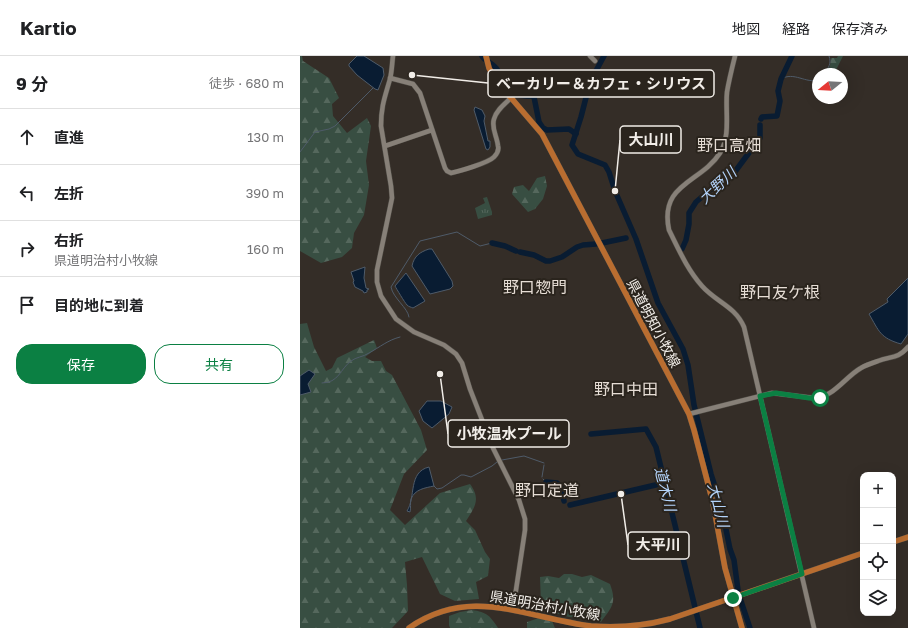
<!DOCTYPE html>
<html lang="ja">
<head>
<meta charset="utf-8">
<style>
	body { margin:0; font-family:"Golos Text","Noto Sans JP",sans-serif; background:#f2f2f2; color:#202124 }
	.controls { position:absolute; right:12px; bottom:12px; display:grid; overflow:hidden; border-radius:8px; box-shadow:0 4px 16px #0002 }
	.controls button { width:36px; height:36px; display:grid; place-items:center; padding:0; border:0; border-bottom:1px solid #e0e0e0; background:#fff; color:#202124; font:20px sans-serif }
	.compass { position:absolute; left:512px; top:12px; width:36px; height:36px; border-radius:50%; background:#fff; box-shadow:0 4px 16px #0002; rotate:252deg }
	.stop { position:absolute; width:12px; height:12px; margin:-9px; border:3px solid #0b8043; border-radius:50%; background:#fff }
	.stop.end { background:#0b8043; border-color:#fff; box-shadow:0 1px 4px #0008 }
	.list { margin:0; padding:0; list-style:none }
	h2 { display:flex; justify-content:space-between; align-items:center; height:52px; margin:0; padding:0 16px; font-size:17px }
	h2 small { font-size:13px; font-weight:400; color:#757577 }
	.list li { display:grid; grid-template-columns:26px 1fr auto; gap:12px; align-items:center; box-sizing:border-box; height:56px; padding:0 16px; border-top:1px solid #e0e0e0 }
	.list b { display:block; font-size:15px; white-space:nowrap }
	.list p { margin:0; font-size:13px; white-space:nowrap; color:#757577 }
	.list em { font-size:13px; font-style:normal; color:#757577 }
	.actions { display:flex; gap:8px; padding:12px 16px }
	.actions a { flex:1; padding:9px 0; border:1px solid #0b8043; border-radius:16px; text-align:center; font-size:14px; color:#0b8043 }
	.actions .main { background:#0b8043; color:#fff }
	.icon { flex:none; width:22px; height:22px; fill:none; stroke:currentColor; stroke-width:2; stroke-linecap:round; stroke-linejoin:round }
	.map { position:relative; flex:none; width:608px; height:572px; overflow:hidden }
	header { display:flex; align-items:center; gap:24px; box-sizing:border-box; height:56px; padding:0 20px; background:#fff; border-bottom:1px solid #e0e0e0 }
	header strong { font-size:19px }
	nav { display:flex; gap:22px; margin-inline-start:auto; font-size:14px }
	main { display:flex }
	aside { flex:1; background:#fff }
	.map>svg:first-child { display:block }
	.grass { fill:url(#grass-tufts) }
	.forest { fill:url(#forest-firs) }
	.water { fill:#091c32; stroke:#4f5b69 }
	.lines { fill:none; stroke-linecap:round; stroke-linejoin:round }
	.stream { stroke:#4f5b69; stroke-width:1 }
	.river { stroke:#091c32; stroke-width:5.5 }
	.minor-casing { stroke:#4e4a44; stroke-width:5.5 }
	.major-casing { stroke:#4e4a44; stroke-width:6 }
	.minor { stroke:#878078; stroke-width:4.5 }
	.major { stroke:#b96d30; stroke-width:5.5 }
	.route { stroke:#0b8043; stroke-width:5 }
	.labels { text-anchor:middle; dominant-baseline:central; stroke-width:4; stroke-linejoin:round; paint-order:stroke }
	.street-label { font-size:14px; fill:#f1ede8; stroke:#2a241d }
	.water-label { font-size:15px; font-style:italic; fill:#b3d3fa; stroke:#2a241d }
	.quarter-label { font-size:16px; fill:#e6ddd5; stroke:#2a241d }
	.leader { fill:none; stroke:#f1ede8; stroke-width:1.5 }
	.callout-dot { fill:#f1ede8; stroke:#2a241d; stroke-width:1.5 }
	.callout { fill:#2a241d; stroke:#f1ede8; stroke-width:1.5 }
	.callout-label { font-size:15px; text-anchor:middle; font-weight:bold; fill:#f1ede8 }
</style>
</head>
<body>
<header>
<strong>Kartio</strong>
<nav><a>地図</a><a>経路</a><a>保存済み</a></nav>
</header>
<main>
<aside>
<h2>9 分<small>徒歩 · 680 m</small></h2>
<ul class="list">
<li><svg class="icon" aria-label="ahead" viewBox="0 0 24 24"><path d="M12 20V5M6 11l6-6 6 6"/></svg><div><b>直進</b></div><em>130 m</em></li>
<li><svg class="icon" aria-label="left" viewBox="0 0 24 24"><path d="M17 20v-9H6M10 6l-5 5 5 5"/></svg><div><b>左折</b></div><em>390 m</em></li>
<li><svg class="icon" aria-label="right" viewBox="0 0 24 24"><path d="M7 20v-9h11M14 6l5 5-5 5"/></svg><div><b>右折</b><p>県道明治村小牧線</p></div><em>160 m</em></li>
<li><svg class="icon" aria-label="arrive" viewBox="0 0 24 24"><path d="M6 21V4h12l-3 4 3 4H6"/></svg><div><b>目的地に到着</b></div></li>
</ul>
<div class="actions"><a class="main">保存</a><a>共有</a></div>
</aside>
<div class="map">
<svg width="608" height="572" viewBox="0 0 608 572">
	<defs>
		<pattern id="grass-tufts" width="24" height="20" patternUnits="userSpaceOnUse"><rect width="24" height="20" fill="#384e42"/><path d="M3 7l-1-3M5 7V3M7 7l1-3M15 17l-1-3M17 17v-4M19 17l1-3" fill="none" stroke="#55685d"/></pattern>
		<pattern id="forest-firs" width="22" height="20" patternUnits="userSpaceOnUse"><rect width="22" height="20" fill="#384e42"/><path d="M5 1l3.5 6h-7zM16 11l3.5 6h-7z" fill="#55685d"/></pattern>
	</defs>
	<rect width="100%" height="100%" fill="#342d27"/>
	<path class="grass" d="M 187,141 L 192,156 L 192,159 L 178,163 L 175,152 L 185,147 L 183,142 Z"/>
	<g class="forest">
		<path d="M 0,0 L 2,0 L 3,5 L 29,22 L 39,42 L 32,48 L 33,60 L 47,77 L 67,62 L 71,70 L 66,105 L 69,129 L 64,159 L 54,177 L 52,192 L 42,201 L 21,207 L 0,195 Z"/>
		<path d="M 538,0 L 543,0 L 536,14 L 541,18 L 525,18 L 530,10 L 531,2 L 537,2 Z"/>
		<path d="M 245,120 L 247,130 L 243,143 L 235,153 L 228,156 L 212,138 L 214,131 L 223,129 L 229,135 L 237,122 Z"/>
		<path d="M 7,267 L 14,291 L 26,315 L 32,312 L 37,302 L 74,284 L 77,292 L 65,301 L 72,305 L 81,305 L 86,315 L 92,319 L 121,374 L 127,394 L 104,418 L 90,454 L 105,469 L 140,437 L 170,428 C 181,443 175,451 166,465 L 175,474 L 185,496 L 190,503 L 188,520 L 176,526 L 179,543 L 155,545 L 140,538 L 122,501 L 105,506 L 107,529 L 108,555 L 92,572 L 0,572 L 0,268 Z"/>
		<path d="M 264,518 L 272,518 L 282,521 L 291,519 L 310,528 C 317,547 312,551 301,566 L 284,562 L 269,561 L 244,554 L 241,548 L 240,521 L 248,520 L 259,522 Z"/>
		<path d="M 172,554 C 187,556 190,560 198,572 L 150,572 L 149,569 L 149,560 L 160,556 Z"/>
		<path d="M 239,562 L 252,565 L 255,572 L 227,572 L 227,566 Z"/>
	</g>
	<g class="water">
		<path d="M 57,0 L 64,0 L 83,12 L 84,19 L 78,34 L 75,33 L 57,19 L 49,10 L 49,8 Z"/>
		<path d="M 175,51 L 182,54 L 185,60 L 184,65 L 188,85 L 190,85 L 190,91 L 188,94 L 186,93 L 174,54 Z"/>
		<path d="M 129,193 L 132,193 L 152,225 L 153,230 L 150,233 L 130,238 L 112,210 C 114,200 120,196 129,193 Z"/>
		<path d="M 65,211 L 64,222 L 66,232 L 69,233 L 67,234 L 67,236 L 64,237 L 63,235 L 55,231 L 53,226 L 54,225 L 51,216 Z"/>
		<path d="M 106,217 L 125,245 L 113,252 C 111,251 109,251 107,249 C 105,247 96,232 95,230 Z"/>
		<path d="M 608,222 L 608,278 L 601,288 C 580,282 579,275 569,258 L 588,246 L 587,243 Z"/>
		<path d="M 9,314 L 15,318 L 8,328 L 11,336 L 0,339 L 0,320 Z"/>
		<path d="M 127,345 L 141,345 L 152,351 L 149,358 L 132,372 L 123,365 L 119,355 Z"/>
		<path d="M 129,411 L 134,430 C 125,432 115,433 111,443 C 110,447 111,452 110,456 L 107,455 C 116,441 108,416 129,411 Z"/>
	</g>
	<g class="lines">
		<g class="stream">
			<path d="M 525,18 C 528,11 532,8 529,0"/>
			<path d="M 481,23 C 494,15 506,28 518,24"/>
			<path d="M 0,96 L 15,76 L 29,73 L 35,70 L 73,32"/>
			<path d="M 109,261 C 108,252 93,242 91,231 L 120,185 L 157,176 L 180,190 L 192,187"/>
			<path d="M 22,327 C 39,327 40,313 51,305 C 56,301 63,301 69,297 C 80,291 88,284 100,281"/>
			<path d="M 202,404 L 224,400 L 244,407"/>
			<path d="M 242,421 L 244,409"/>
			<path d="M 243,423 L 246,426"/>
			<path d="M 134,430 L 137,433 L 142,432 L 161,419 L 164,419 L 171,421 L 192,410 L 197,406"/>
		</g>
		<g class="river">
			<path d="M 182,0 C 185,5 192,7 196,12 C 200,17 202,23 205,29 C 211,40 221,40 232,40 L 234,41 L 239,66 L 243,72 L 247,74 L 269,73 L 276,78"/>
			<path d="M 304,0 L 290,26 L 281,61 L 272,89 L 278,98 L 305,109 L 309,116 L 315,135 L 336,183 L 358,247 L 383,293 L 388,309 L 394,349 L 411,418 L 421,449 L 430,493 L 434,504 L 438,534"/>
			<path d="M 461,63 L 462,61 L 477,60 L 480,45 L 478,35 L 481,23 L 492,0"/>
			<path d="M 192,187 L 205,190 L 216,195"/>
			<path d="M 302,187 L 326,182"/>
			<path d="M 382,193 L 386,184 L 389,168 L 389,157 L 396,146 L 410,134 L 431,121 L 460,82 L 460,69"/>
			<path d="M 220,196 L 234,199 L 246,205 L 250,205 L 262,201 L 277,191 L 283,189 L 296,188"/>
			<path d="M 291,378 L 346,373 L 356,391 L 400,572"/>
			<path d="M 246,426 L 257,427 L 261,431 L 264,445"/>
			<path d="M 270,449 L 364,427"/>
			<path d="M 441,545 L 450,572"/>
		</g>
		<g class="minor-casing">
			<g id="minor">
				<path d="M 93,0 C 92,7 92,15 90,23 C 85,41 81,50 81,70 L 91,130 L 92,142 L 77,214 L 77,226 L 81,240 L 96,263 L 114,276 L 144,289 L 156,298 L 162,307 L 170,333 L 193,392 L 219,444 L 225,463 L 225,474 L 213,554"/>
				<path d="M 290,0 L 295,5"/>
				<path d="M 435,0 C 432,12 429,24 427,36 C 425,56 431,79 420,97 C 401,127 359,127 369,174 C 379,194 387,213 402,230 C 416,246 435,250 444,271 L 514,572"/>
				<path d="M 90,22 L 113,28 L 120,37 L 145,112 L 147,115 L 151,117 C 160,115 188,107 194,101 C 197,98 199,94 198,90 C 197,80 191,72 194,63 C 196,54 206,47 212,41"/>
				<path d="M 85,90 L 132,74"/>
				<path d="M 389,358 L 472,337 L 514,342 C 533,342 545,321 561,312 C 566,309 572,307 578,305 C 591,300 598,303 608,291"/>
			</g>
		</g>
		<g class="major-casing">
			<g id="major">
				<path d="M 186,0 L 189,12 L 194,22 L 242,78 L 389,358 L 394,374 L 413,447 L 425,512 L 442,572"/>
				<path d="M 593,486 L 608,481"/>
				<path d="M 109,572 C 171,529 226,562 291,570 C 318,572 344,570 370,563 L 563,497"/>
			</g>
		</g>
		<use href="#minor" class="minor"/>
		<use href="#major" class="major"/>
	</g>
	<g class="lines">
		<path class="route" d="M 433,542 L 502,518 L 460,340 L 476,337 L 509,342 L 520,342"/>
	</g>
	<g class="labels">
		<g class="street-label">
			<text transform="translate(354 267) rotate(62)">県道明知小牧線</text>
			<text transform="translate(245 549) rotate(10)">県道明治村小牧線</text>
		</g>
		<g class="water-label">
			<text transform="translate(417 129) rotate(-43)">大野川</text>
			<text transform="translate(366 433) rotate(76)">道木川</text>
			<text transform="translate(419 449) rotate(76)">大山川</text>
		</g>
		<g class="quarter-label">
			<text x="429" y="89">野口高畑</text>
			<text x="235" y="231">野口惣門</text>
			<text x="480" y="236">野口友ケ根</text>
			<text x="326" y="333">野口中田</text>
			<text x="247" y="434">野口定道</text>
		</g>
	</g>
	<path class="leader" d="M112 19L188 27M315 135L320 84M140 318L148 378M321 438L328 489"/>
	<g class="callout-dot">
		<circle cx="112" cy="19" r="4"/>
		<circle cx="315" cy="135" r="4"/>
		<circle cx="140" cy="318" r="4"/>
		<circle cx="321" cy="438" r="4"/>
	</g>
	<g class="callout">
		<rect x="188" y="14" width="226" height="27" rx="4"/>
		<rect x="320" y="70" width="61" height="27" rx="4"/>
		<rect x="148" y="364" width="121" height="27" rx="4"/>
		<rect x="328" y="476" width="61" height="27" rx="4"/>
	</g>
	<g class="callout-label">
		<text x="301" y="33">ベーカリー＆カフェ・シリウス</text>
		<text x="351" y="89">大山川</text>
		<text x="209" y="383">小牧温水プール</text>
		<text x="358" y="494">大平川</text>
	</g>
</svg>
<div class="controls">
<button>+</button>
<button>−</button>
<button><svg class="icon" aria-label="locate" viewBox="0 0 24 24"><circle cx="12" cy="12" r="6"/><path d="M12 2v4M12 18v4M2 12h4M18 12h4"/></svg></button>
<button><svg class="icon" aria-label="layers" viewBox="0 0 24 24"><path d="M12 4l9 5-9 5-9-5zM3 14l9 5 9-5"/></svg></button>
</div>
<svg class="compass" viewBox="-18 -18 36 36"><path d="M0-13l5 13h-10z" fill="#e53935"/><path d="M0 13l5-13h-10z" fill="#757577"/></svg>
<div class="stop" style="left:520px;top:342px"></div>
<div class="stop end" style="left:433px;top:542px"></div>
</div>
</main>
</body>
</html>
